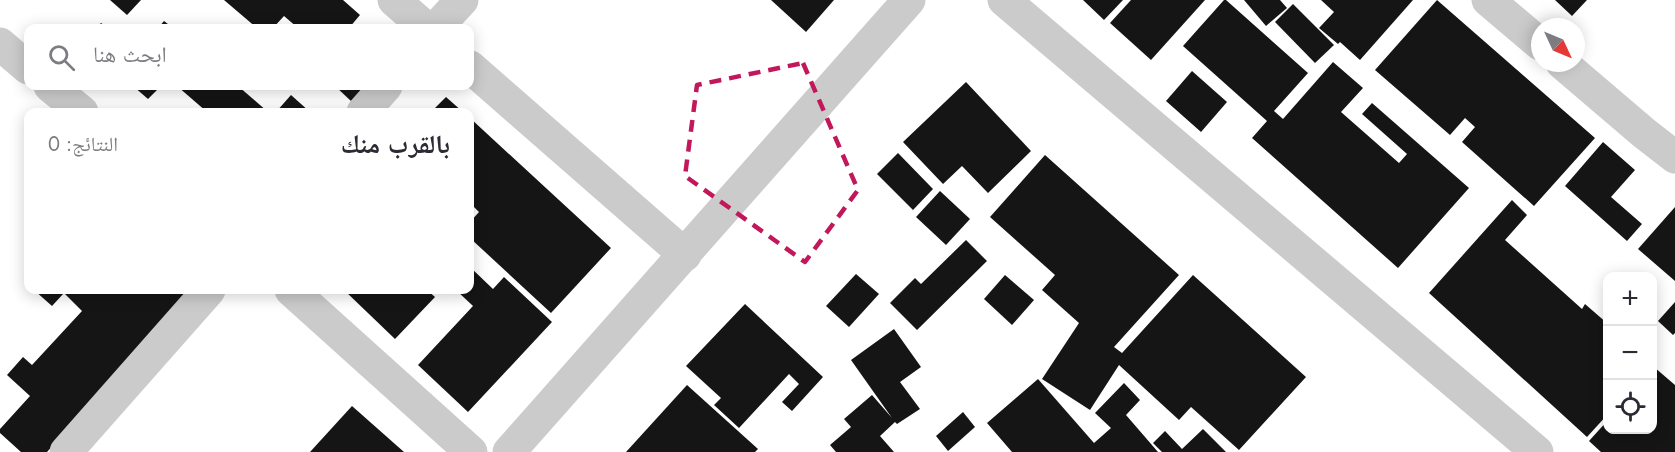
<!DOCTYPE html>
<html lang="ar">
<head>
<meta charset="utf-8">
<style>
	body { margin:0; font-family:Jost,"Noto Naskh Arabic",sans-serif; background:#f2f2f3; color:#2b2b33; direction:rtl }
	.controls { position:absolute; right:18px; bottom:18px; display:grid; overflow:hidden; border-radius:12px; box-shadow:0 3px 15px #0003 }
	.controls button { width:54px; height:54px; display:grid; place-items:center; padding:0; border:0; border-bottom:2px solid #e1e1e2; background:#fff; color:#2b2b33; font:30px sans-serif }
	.compass { position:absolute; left:1531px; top:18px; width:54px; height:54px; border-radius:50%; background:#fff; box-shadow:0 3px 15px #0003; rotate:134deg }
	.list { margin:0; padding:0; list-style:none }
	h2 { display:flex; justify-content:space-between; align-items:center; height:78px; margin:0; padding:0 24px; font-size:26px }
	h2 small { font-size:20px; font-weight:400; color:#7c7c81 }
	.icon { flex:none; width:33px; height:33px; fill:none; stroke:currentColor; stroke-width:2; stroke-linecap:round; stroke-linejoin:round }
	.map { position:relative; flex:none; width:1675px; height:452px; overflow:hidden; direction:ltr }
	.search { position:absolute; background:#fff; box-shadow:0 3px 15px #0003; left:24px; top:24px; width:450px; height:66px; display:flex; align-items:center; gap:15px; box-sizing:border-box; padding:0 21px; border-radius:12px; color:#7c7c81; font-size:22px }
	.panel { position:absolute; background:#fff; box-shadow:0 3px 15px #0003; left:24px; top:108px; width:450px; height:186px; border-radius:12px; direction:rtl }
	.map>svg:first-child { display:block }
	.building { fill:#151515 }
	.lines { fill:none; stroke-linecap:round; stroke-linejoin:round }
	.street { stroke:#cbcbcb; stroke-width:33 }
	.marked { fill:none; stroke:#c2185b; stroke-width:4.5; stroke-dasharray:12 8; stroke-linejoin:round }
</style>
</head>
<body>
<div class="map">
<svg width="1675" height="452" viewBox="0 0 1675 452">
	<rect width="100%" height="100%" fill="#fff"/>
	<g class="building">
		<path d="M 110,0 L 141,0 L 127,15 Z"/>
		<path d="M 224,0 L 343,0 L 360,15 L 349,28 L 298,28 L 284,16 L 273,28 L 257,28 Z"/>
		<path d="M 771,0 L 834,0 L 806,32 Z"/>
		<path d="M 1083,0 L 1123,0 L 1104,20 Z"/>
		<path d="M 1131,0 L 1205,0 L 1151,60 L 1110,23 Z"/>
		<path d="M 1224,0 L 1226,0 L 1308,73 L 1274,111 L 1283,119 L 1333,62 L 1363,88 L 1341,112 L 1399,163 L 1407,154 L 1362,114 L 1372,103 L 1469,188 L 1398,268 L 1252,138 L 1267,121 L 1183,46 Z"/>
		<path d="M 1244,0 L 1280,0 L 1287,8 L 1266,26 Z"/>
		<path d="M 1321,0 L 1413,0 L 1360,60 L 1340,42 L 1338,44 L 1319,28 L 1334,12 Z"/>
		<path d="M 1437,0 L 1595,138 L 1534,206 L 1462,142 L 1475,127 L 1465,118 L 1450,135 L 1375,70 Z"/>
		<path d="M 1555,0 L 1587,0 L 1572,16 Z"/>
		<path d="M 1293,4 L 1334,45 L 1315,63 L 1275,22 Z"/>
		<path d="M 164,21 L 173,28 L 158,28 Z"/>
		<path d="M 101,23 L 108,28 L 96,28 Z"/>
		<path d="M 1192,71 L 1227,102 L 1201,132 L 1166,101 Z"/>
		<path d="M 966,82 L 1031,151 L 988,193 L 962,166 L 943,184 L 903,142 Z"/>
		<path d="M 133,86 L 161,86 L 148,99 Z"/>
		<path d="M 177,86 L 238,86 L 268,112 L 207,112 Z"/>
		<path d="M 335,86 L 368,86 L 352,102 Z"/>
		<path d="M 291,95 L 310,112 L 276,112 Z"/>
		<path d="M 446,97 L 463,112 L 431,112 Z"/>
		<path d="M 470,118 L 611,248 L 551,313 L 470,238 L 470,222 L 479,212 L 470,203 Z"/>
		<path d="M 1603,142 L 1635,170 L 1611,197 L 1642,224 L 1627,241 L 1565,186 Z"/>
		<path d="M 898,153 L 933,189 L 913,210 L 877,174 Z"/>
		<path d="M 1045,155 L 1179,275 L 1114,347 L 1122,353 L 1193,275 L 1306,377 L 1239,450 L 1191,407 L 1179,420 L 1119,365 L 1090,410 L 1042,379 L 1079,323 L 1042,290 L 1055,275 L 990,217 Z"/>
		<path d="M 940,191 L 970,219 L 946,245 L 916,217 Z"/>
		<path d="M 1512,200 L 1527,215 L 1505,240 L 1582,309 L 1585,304 L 1608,324 L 1608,414 L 1587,437 L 1429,293 Z"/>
		<path d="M 1675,207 L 1675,281 L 1638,249 Z"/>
		<path d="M 966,240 L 987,261 L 917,330 L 890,303 L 915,278 L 921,284 Z"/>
		<path d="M 470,267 L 493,289 L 504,277 L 552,322 L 468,412 L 418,365 L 473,306 L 456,290 L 470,290 Z"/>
		<path d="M 856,274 L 879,294 L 849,327 L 826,306 Z"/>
		<path d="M 1005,275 L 1034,300 L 1012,325 L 984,299 Z"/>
		<path d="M 34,290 L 196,290 L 47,452 L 21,452 L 0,433 L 0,429 L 30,396 L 7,375 L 23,357 L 32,365 L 82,311 L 64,293 L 52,306 Z"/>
		<path d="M 344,290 L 427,290 L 435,297 L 395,339 Z"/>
		<path d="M 1675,302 L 1675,333 L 1673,335 L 1658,321 Z"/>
		<path d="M 745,304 L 823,377 L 792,411 L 782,402 L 799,384 L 789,374 L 739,428 L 714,405 L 721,398 L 686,366 Z"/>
		<path d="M 894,329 L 921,367 L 900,382 L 920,409 L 897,424 L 895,422 L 880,436 L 894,452 L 836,452 L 830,445 L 851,427 L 844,419 L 872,395 L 892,418 L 851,360 Z"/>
		<path d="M 1654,367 L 1675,385 L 1675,452 L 1601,452 L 1589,441 L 1608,420 L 1608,430 L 1652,430 L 1652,369 Z"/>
		<path d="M 1038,379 L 1094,443 L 1111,428 L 1095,413 L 1124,383 L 1140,400 L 1126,415 L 1158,452 L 1012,452 L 987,423 Z"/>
		<path d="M 687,385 L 758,449 L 755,452 L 626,452 Z"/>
		<path d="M 352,406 L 404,452 L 310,452 Z"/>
		<path d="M 963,412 L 975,427 L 948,451 L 936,436 Z"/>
		<path d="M 1203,429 L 1226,452 L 1162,452 L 1153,443 L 1165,431 L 1182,449 Z"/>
	</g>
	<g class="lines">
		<g class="street">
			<path d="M 394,0 L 426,28"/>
			<path d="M 1004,0 L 1537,452"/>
			<path d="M 1488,0 L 1540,44"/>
			<path d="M 436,28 L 462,0"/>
			<path d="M 0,44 L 28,68"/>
			<path d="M 1562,63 L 1644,133 L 1675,157"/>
			<path d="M 470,67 L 685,255"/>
			<path d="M 50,86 L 82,112"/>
			<path d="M 363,112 L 386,86"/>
			<path d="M 291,290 L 471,452"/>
			<path d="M 66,452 L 209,290"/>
			<path d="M 509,452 L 909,0"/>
		</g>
	</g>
	<path class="marked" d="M 803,63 L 858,190 L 805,262 L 685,176 L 697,85 Z"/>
</svg>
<div class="controls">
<button>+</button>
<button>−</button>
<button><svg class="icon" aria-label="locate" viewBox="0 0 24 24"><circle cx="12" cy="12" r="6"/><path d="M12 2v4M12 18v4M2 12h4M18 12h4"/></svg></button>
</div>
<svg class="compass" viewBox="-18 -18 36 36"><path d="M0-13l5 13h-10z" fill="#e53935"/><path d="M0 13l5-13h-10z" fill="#7c7c81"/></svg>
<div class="search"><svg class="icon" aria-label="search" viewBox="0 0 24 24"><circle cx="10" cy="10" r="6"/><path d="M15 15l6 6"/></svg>ابحث هنا</div>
<section class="panel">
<h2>بالقرب منك<small>النتائج: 0</small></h2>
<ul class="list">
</ul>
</section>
</div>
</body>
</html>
